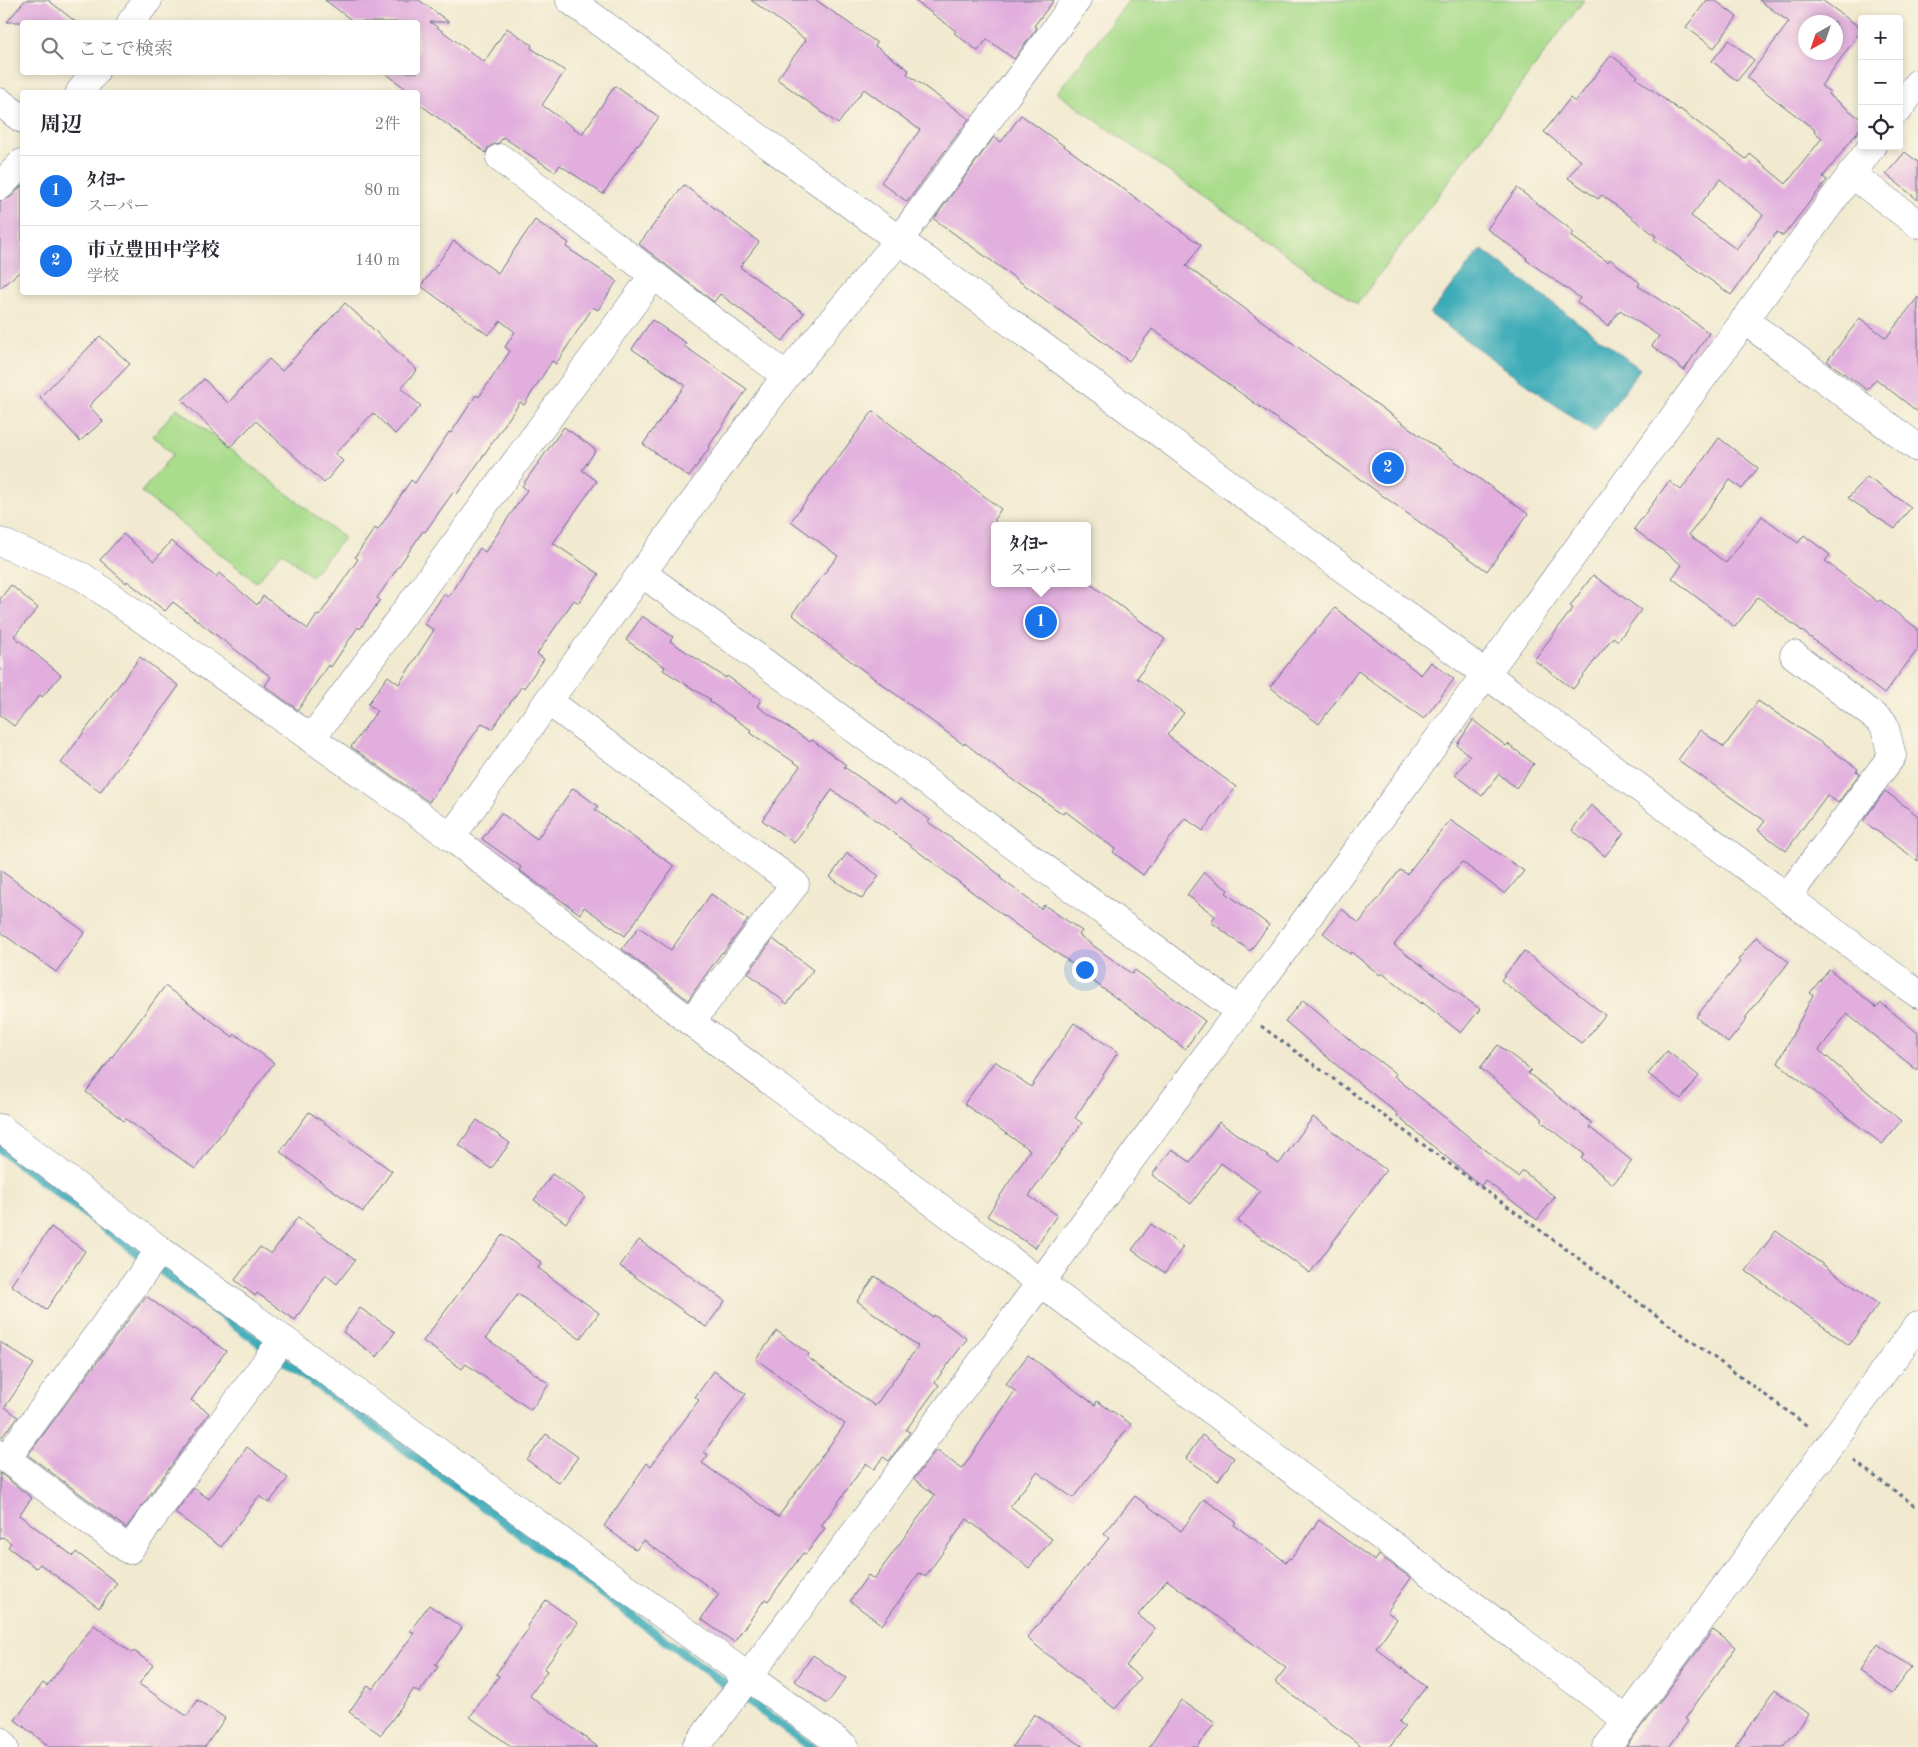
<!DOCTYPE html>
<html lang="ja">
<head>
<meta charset="utf-8">
<style>
	body { margin:0; font-family:"Old Standard TT","Noto Serif JP",serif; background:#f7f7f7; color:#2b2b33 }
	.controls { position:absolute; right:15px; top:15px; display:grid; overflow:hidden; border-radius:5px; box-shadow:0 2px 8px #0003 }
	.controls button { width:45px; height:45px; display:grid; place-items:center; padding:0; border:0; border-bottom:1px solid #e1e1e2; background:#fff; color:#2b2b33; font:25px sans-serif }
	.compass { position:absolute; left:1798px; top:15px; width:45px; height:45px; border-radius:50%; background:#fff; box-shadow:0 2px 8px #0003; rotate:220deg }
	.you { position:absolute; left:1084px; top:969px; width:18px; height:18px; margin:-12px; border:4px solid #fff; border-radius:50%; background:#1a73e8; box-shadow:0 0 0 8px #1a73e833 }
	.badge { display:grid; place-items:center; width:32px; height:32px; border-radius:50%; background:#1a73e8; color:#fff; font-size:16px; font-weight:700 }
	.pin { position:absolute; translate:-50% -50%; border:2px solid #fff; box-shadow:0 1px 5px #0006 }
	.popup { position:absolute; left:991px; top:522px; width:100px; height:65px; box-sizing:border-box; display:grid; place-content:center; border-radius:5px; background:#fff; filter:drop-shadow(0 1px 4px #0005); font-size:16px; white-space:nowrap; color:#7c7c81 }
	.popup b { font-size:19px; color:#2b2b33 }
	.popup::after { content:''; position:absolute; left:50%; top:100%; margin-left:-10px; border:10px solid transparent; border-top-color:#fff }
	.list { margin:0; padding:0; list-style:none }
	h2 { display:flex; justify-content:space-between; align-items:center; height:65px; margin:0; padding:0 20px; font-size:21px }
	h2 small { font-size:16px; font-weight:400; color:#7c7c81 }
	.list li { display:grid; grid-template-columns:32px 1fr auto; gap:15px; align-items:center; box-sizing:border-box; height:70px; padding:0 20px; border-top:1px solid #e1e1e2 }
	.list b { display:block; font-size:19px; white-space:nowrap }
	.list p { margin:0; font-size:16px; white-space:nowrap; color:#7c7c81 }
	.list em { font-size:16px; font-style:normal; color:#7c7c81 }
	.icon { flex:none; width:28px; height:28px; fill:none; stroke:currentColor; stroke-width:2; stroke-linecap:round; stroke-linejoin:round }
	.map { position:relative; flex:none; width:1918px; height:1747px; overflow:hidden }
	.search { position:absolute; background:#fff; box-shadow:0 2px 8px #0003; left:20px; top:20px; width:400px; height:55px; display:flex; align-items:center; gap:12px; box-sizing:border-box; padding:0 18px; border-radius:5px; color:#7c7c81; font-size:19px }
	.panel { position:absolute; background:#fff; box-shadow:0 2px 8px #0003; left:20px; top:90px; width:400px; height:205px; border-radius:5px }
	.map>svg:first-child { display:block }
	.green { fill:#a9dc8b; stroke:#628674 }
	.water { fill:#3babb8; stroke:#2b6d8b }
	.lines { fill:none; stroke-linecap:round; stroke-linejoin:round }
	.stream { stroke:#3babb8; stroke-width:9 }
	.building { fill:#e1aede; fill-rule:evenodd }
	.minor-casing { stroke:#667086; stroke-width:29 }
	.path { stroke:#667086; stroke-width:3; stroke-dasharray:4 4; stroke-linecap:butt }
	.minor { stroke:#fff; stroke-width:28 }
</style>
</head>
<body>
<div class="map">
<svg width="1918" height="1747" viewBox="0 0 1918 1747">
	<rect width="100%" height="100%" fill="#fcf5e5"/>
	<filter id="ink" filterUnits="userSpaceOnUse"><feTurbulence type="fractalNoise" baseFrequency=".02" numOctaves="2"/><feDisplacementMap in="SourceGraphic" scale="10" xChannelSelector="R" yChannelSelector="G"/><feConvolveMatrix kernelMatrix="1 2 1 2 8 2 1 2 1" color-interpolation-filters="sRGB"/></filter>
	<filter id="wash" filterUnits="userSpaceOnUse"><feTurbulence type="fractalNoise" baseFrequency=".0096" numOctaves="4" result="noise"/><feDisplacementMap in="SourceGraphic" scale="20" xChannelSelector="R" yChannelSelector="G"/><feGaussianBlur stdDeviation="1.12" result="paint"/><feColorMatrix in="noise" values="0 0 0 0 0 0 0 0 0 0 0 0 0 0 0 0 0 1.4 0 .05"/><feComposite in="paint" operator="in"/></filter>
	<g filter="url(#wash)">
		<rect width="100%" height="100%" fill="#f1ead0"/>
		<g class="green">
			<path d="M 1129,0 L 1584,0 L 1357,304 L 1057,93 Z"/>
			<path d="M 177,408 L 344,538 L 311,576 L 282,552 L 256,582 L 141,492 L 173,454 L 153,436 Z"/>
		</g>
		<path class="water" d="M 1481,249 L 1640,369 L 1594,433 L 1430,314 Z"/>
		<g class="lines">
			<path class="stream" d="M 0,1149 L 137,1253 L 811,1747"/>
		</g>
		<g id="blocks">
			<g class="building">
				<path d="M 25,0 L 48,0 L 76,22 L 7,22 Z"/>
				<path d="M 325,0 L 419,0 L 449,22 L 430,22 L 484,62 L 507,28 L 532,45 L 531,48 L 565,71 L 542,105 L 582,134 L 615,86 L 659,117 L 638,146 L 637,145 L 603,194 L 560,165 L 555,172 L 503,137 L 499,143 L 494,144 L 488,148 L 486,153 L 418,103 L 421,100 L 418,98 L 418,92 L 410,92 L 384,72 L 418,72 L 418,22 L 354,22 Z"/>
				<path d="M 751,0 L 816,0 L 877,43 L 875,46 L 909,70 L 907,74 L 969,119 L 907,202 L 881,182 L 920,130 L 864,89 L 838,124 L 777,79 L 806,40 Z"/>
				<path d="M 914,0 L 1054,0 L 1034,26 L 1037,28 L 1014,59 L 987,39 L 978,51 L 954,33 L 956,31 Z"/>
				<path d="M 1707,0 L 1715,0 L 1737,17 L 1714,48 L 1686,27 Z"/>
				<path d="M 1759,0 L 1822,0 L 1862,29 L 1821,86 L 1830,92 L 1828,94 L 1862,120 L 1862,126 L 1823,177 L 1827,180 L 1783,236 L 1777,232 L 1731,295 L 1654,239 L 1656,236 L 1602,195 L 1598,199 L 1568,178 L 1581,161 L 1544,132 L 1570,98 L 1575,102 L 1611,55 L 1638,76 L 1636,78 L 1679,110 L 1680,109 L 1746,159 L 1750,154 L 1786,184 L 1822,138 L 1814,132 L 1815,130 L 1747,78 L 1789,22 ZM 1806,22 L 1836,22 L 1836,52 L 1806,52 ZM 1720,179 L 1763,215 L 1736,249 L 1691,216 Z"/>
				<path d="M 1729,40 L 1754,60 L 1737,81 L 1712,61 Z"/>
				<path d="M 1021,115 L 1201,245 L 1186,266 L 1528,514 L 1487,571 L 1152,329 L 1129,361 L 934,219 L 994,137 L 1001,142 Z"/>
				<path d="M 1905,152 L 1918,162 L 1918,200 L 1886,174 Z"/>
				<path d="M 22,185 L 22,270 L 0,288 L 0,201 L 11,197 Z"/>
				<path d="M 684,185 L 759,242 L 740,267 L 804,313 L 783,341 L 720,294 L 714,302 L 639,244 Z"/>
				<path d="M 1517,188 L 1574,232 L 1571,236 L 1608,262 L 1610,259 L 1640,283 L 1638,286 L 1677,311 L 1678,310 L 1709,333 L 1684,370 L 1652,346 L 1659,336 L 1620,310 L 1608,326 L 1577,302 L 1580,298 L 1526,260 L 1527,258 L 1487,229 Z"/>
				<path d="M 535,220 L 569,243 L 566,247 L 617,281 L 598,310 L 593,307 L 556,364 L 552,361 L 524,405 L 520,402 L 457,494 L 454,491 L 425,532 L 423,531 L 377,598 L 380,600 L 360,629 L 358,627 L 331,667 L 328,665 L 298,710 L 265,686 L 271,677 L 173,602 L 165,611 L 127,581 L 126,583 L 100,560 L 123,534 L 154,561 L 171,541 L 216,577 L 219,573 L 257,605 L 263,596 L 308,629 L 317,615 L 319,616 L 358,559 L 355,557 L 375,528 L 378,530 L 411,480 L 415,483 L 449,432 L 451,433 L 476,395 L 479,397 L 510,351 L 505,347 L 515,332 L 501,321 L 488,335 L 421,286 L 454,241 L 498,273 Z"/>
				<path d="M 1918,297 L 1918,412 L 1876,379 L 1867,390 L 1827,361 L 1860,318 L 1886,338 Z"/>
				<path d="M 345,303 L 417,370 L 401,388 L 421,406 L 395,434 L 373,413 L 335,454 L 343,461 L 324,483 L 256,421 L 230,447 L 182,400 L 204,379 L 228,403 L 269,359 L 282,371 Z"/>
				<path d="M 652,320 L 686,343 L 684,346 L 747,389 L 709,446 L 710,447 L 689,477 L 643,444 L 685,385 L 632,349 Z"/>
				<path d="M 100,336 L 130,364 L 89,406 L 103,421 L 80,441 L 40,397 Z"/>
				<path d="M 873,411 L 1001,509 L 995,518 L 995,583 L 1089,583 L 1165,639 L 1137,678 L 1184,713 L 1167,735 L 1236,787 L 1203,831 L 1185,818 L 1143,875 L 1113,852 L 1115,849 L 1065,811 L 1063,814 L 995,767 L 965,743 L 964,745 L 821,639 L 792,614 L 838,556 L 791,521 Z"/>
				<path d="M 564,427 L 596,450 L 582,470 L 597,481 L 553,543 L 599,574 L 579,603 L 574,600 L 537,654 L 544,659 L 524,688 L 522,686 L 492,729 L 482,723 L 445,776 L 446,777 L 429,802 L 351,747 L 377,711 L 368,704 L 388,676 L 399,684 L 434,630 L 424,624 L 444,594 L 448,597 L 480,548 L 485,552 L 527,490 L 522,486 Z"/>
				<path d="M 1719,438 L 1758,468 L 1742,489 L 1730,480 L 1689,535 L 1726,563 L 1762,516 L 1798,543 L 1804,535 L 1830,555 L 1825,561 L 1878,602 L 1880,600 L 1918,629 L 1918,649 L 1884,694 L 1758,597 L 1735,627 L 1672,578 L 1682,565 L 1634,529 L 1669,481 L 1681,490 Z"/>
				<path d="M 1867,477 L 1911,507 L 1895,529 L 1848,498 Z"/>
				<path d="M 1593,575 L 1641,610 L 1618,641 L 1613,637 L 1573,689 L 1534,660 L 1573,608 L 1570,606 Z"/>
				<path d="M 11,585 L 38,608 L 14,636 L 61,675 L 42,697 L 40,695 L 14,726 L 0,715 L 0,599 Z"/>
				<path d="M 1335,608 L 1421,675 L 1431,662 L 1454,679 L 1424,719 L 1358,671 L 1319,724 L 1270,687 L 1297,652 Z"/>
				<path d="M 642,616 L 673,637 L 670,641 L 726,678 L 727,676 L 761,700 L 757,706 L 810,742 L 812,740 L 846,765 L 844,767 L 897,803 L 901,798 L 930,820 L 928,822 L 968,850 L 1001,876 L 1000,878 L 1041,909 L 1044,905 L 1082,931 L 1079,935 L 1132,974 L 1135,970 L 1205,1021 L 1185,1049 L 1082,973 L 1083,971 L 1019,927 L 884,826 L 832,790 L 794,843 L 762,820 L 800,766 L 749,732 L 751,730 L 709,701 L 711,700 L 663,670 L 665,667 L 626,640 Z"/>
				<path d="M 140,657 L 179,686 L 100,792 L 61,763 Z"/>
				<path d="M 1758,701 L 1829,748 L 1858,769 L 1856,771 L 1860,773 L 1838,803 L 1827,795 L 1786,851 L 1758,830 L 1765,821 L 1678,760 L 1700,730 L 1724,747 Z"/>
				<path d="M 1473,720 L 1506,746 L 1508,744 L 1534,764 L 1516,788 L 1499,774 L 1482,796 L 1455,775 L 1470,756 L 1457,745 Z"/>
				<path d="M 573,788 L 598,806 L 595,810 L 674,866 L 625,936 L 584,907 L 580,914 L 541,886 L 519,870 L 521,867 L 482,839 L 501,813 L 537,839 Z"/>
				<path d="M 1885,791 L 1918,816 L 1918,861 L 1863,821 Z"/>
				<path d="M 1591,805 L 1624,833 L 1605,856 L 1572,830 Z"/>
				<path d="M 1450,820 L 1524,871 L 1505,894 L 1462,862 L 1446,879 L 1394,945 L 1480,1009 L 1461,1033 L 1422,1002 L 1421,1004 L 1382,973 L 1380,975 L 1351,952 L 1350,954 L 1323,933 L 1342,909 L 1359,923 L 1400,870 L 1407,874 Z"/>
				<path d="M 847,853 L 879,876 L 862,899 L 830,877 Z"/>
				<path d="M 0,870 L 85,932 L 56,972 L 0,932 Z"/>
				<path d="M 1204,872 L 1228,890 L 1226,893 L 1269,925 L 1250,951 L 1211,922 L 1215,916 L 1187,895 Z"/>
				<path d="M 711,894 L 748,920 L 723,953 L 722,952 L 688,1000 L 622,949 L 639,927 L 671,950 Z"/>
				<path d="M 1756,937 L 1789,962 L 1745,1018 L 1747,1019 L 1728,1043 L 1696,1017 L 1740,962 L 1738,960 Z"/>
				<path d="M 773,939 L 813,970 L 787,1004 L 748,973 Z"/>
				<path d="M 1524,951 L 1605,1015 L 1582,1044 L 1501,980 Z"/>
				<path d="M 1829,969 L 1877,1008 L 1881,1003 L 1918,1033 L 1918,1071 L 1847,1014 L 1819,1050 L 1901,1121 L 1882,1144 L 1778,1063 L 1813,995 L 1810,993 Z"/>
				<path d="M 165,986 L 233,1037 L 235,1034 L 274,1063 L 195,1169 L 126,1119 L 124,1121 L 86,1092 Z"/>
				<path d="M 1303,1000 L 1362,1050 L 1363,1049 L 1396,1074 L 1394,1076 L 1518,1177 L 1523,1171 L 1555,1197 L 1537,1220 L 1485,1180 L 1481,1186 L 1397,1116 L 1398,1114 L 1340,1068 L 1285,1021 Z"/>
				<path d="M 1074,1023 L 1118,1052 L 1075,1118 L 1082,1123 L 1029,1196 L 1057,1215 L 1035,1248 L 987,1216 L 1030,1150 L 964,1104 L 995,1061 L 1031,1087 Z"/>
				<path d="M 1498,1045 L 1531,1070 L 1528,1073 L 1592,1123 L 1589,1127 L 1632,1161 L 1613,1184 L 1581,1158 L 1584,1154 L 1541,1121 L 1543,1119 L 1480,1068 Z"/>
				<path d="M 1667,1051 L 1699,1076 L 1681,1099 L 1648,1074 Z"/>
				<path d="M 309,1112 L 392,1171 L 363,1212 L 280,1152 Z"/>
				<path d="M 1313,1117 L 1386,1170 L 1310,1273 L 1238,1221 L 1260,1191 L 1221,1163 L 1191,1204 L 1152,1175 L 1172,1149 L 1190,1162 L 1219,1122 L 1279,1164 Z"/>
				<path d="M 477,1120 L 510,1143 L 491,1169 L 459,1145 Z"/>
				<path d="M 552,1174 L 585,1197 L 566,1223 L 534,1200 Z"/>
				<path d="M 298,1217 L 355,1260 L 337,1284 L 326,1275 L 295,1320 L 257,1293 L 255,1296 L 235,1280 L 260,1247 L 271,1254 Z"/>
				<path d="M 1151,1224 L 1183,1247 L 1165,1273 L 1132,1250 Z"/>
				<path d="M 51,1227 L 85,1251 L 46,1310 L 11,1285 Z"/>
				<path d="M 1776,1231 L 1878,1304 L 1849,1345 L 1746,1271 Z"/>
				<path d="M 503,1234 L 542,1263 L 538,1268 L 599,1313 L 580,1339 L 518,1294 L 486,1338 L 549,1384 L 531,1410 L 466,1364 L 462,1369 L 423,1341 Z"/>
				<path d="M 639,1240 L 725,1301 L 706,1327 L 620,1266 Z"/>
				<path d="M 875,1276 L 933,1317 L 934,1315 L 967,1339 L 935,1382 L 939,1385 L 906,1430 L 910,1432 L 889,1461 L 883,1457 L 874,1469 L 866,1463 L 821,1526 L 825,1528 L 806,1554 L 803,1553 L 768,1601 L 765,1599 L 734,1642 L 701,1619 L 719,1594 L 643,1540 L 636,1550 L 604,1526 L 647,1463 L 651,1466 L 699,1400 L 695,1397 L 714,1371 L 746,1394 L 704,1452 L 708,1455 L 702,1463 L 778,1517 L 845,1424 L 756,1359 L 777,1331 L 809,1354 L 807,1357 L 875,1406 L 918,1346 L 857,1301 Z"/>
				<path d="M 146,1296 L 193,1330 L 194,1328 L 226,1351 L 191,1400 L 209,1413 L 126,1528 L 28,1455 Z"/>
				<path d="M 360,1308 L 395,1332 L 377,1357 L 343,1332 Z"/>
				<path d="M 0,1342 L 34,1364 L 5,1407 L 18,1417 L 0,1439 Z"/>
				<path d="M 1028,1355 L 1095,1405 L 1097,1401 L 1131,1424 L 1073,1498 L 1037,1472 L 1010,1506 L 1052,1539 L 1029,1568 L 967,1519 L 925,1577 L 919,1573 L 882,1625 L 850,1601 L 868,1575 L 874,1579 L 935,1495 L 914,1479 L 936,1450 L 962,1469 L 1015,1391 L 1006,1384 Z"/>
				<path d="M 546,1434 L 578,1457 L 559,1483 L 527,1460 Z"/>
				<path d="M 1202,1435 L 1234,1458 L 1218,1481 L 1186,1458 Z"/>
				<path d="M 247,1447 L 288,1478 L 269,1503 L 259,1496 L 221,1547 L 175,1513 L 194,1488 L 209,1499 Z"/>
				<path d="M 0,1473 L 32,1498 L 19,1515 L 73,1556 L 76,1552 L 117,1583 L 99,1608 L 40,1564 L 36,1568 L 8,1547 L 11,1543 L 3,1537 L 0,1540 Z"/>
				<path d="M 1135,1496 L 1181,1531 L 1204,1499 L 1236,1522 L 1234,1525 L 1286,1562 L 1289,1558 L 1291,1559 L 1319,1520 L 1375,1561 L 1379,1555 L 1411,1578 L 1387,1612 L 1397,1619 L 1376,1648 L 1426,1687 L 1399,1722 L 1405,1726 L 1390,1747 L 1363,1747 L 1275,1682 L 1286,1668 L 1167,1580 L 1138,1615 L 1155,1628 L 1126,1666 L 1141,1678 L 1115,1709 L 1027,1638 L 1109,1538 L 1104,1534 Z"/>
				<path d="M 546,1600 L 578,1623 L 544,1669 L 547,1671 L 530,1696 L 598,1747 L 512,1747 L 470,1717 L 499,1676 L 496,1674 L 529,1628 L 527,1626 Z"/>
				<path d="M 429,1605 L 462,1628 L 435,1665 L 438,1667 L 419,1693 L 414,1689 L 381,1735 L 349,1712 L 368,1685 L 373,1689 L 414,1633 L 410,1631 Z"/>
				<path d="M 94,1625 L 132,1653 L 134,1651 L 153,1665 L 139,1684 L 187,1716 L 198,1700 L 225,1718 L 205,1747 L 50,1747 L 15,1720 L 43,1683 L 47,1686 Z"/>
				<path d="M 1713,1630 L 1736,1647 L 1685,1719 L 1688,1721 L 1669,1747 L 1626,1747 Z"/>
				<path d="M 1878,1644 L 1911,1667 L 1892,1693 L 1860,1670 Z"/>
				<path d="M 813,1655 L 846,1678 L 827,1704 L 795,1681 Z"/>
				<path d="M 1775,1690 L 1808,1714 L 1784,1747 L 1735,1747 Z"/>
				<path d="M 1181,1700 L 1215,1723 L 1198,1747 L 1149,1747 Z"/>
				<path d="M 1034,1714 L 1084,1747 L 1012,1747 Z"/>
			</g>
		</g>
	</g>
	<g filter="url(#ink)">
		<use href="#blocks" fill-opacity="0" stroke="#667086" stroke-width="1"/>
		<g class="lines">
			<g class="minor-casing">
				<g id="minor">
					<path d="M 570,0 L 899,240 L 1918,994"/>
					<path d="M 131,22 L 148,0"/>
					<path d="M 80,92 L 95,72"/>
					<path d="M 0,102 L 22,119"/>
					<path d="M 1899,109 L 1918,83"/>
					<path d="M 500,158 L 786,376"/>
					<path d="M 1851,174 L 1918,224"/>
					<path d="M 0,186 L 22,163"/>
					<path d="M 1744,320 L 1918,448"/>
					<path d="M 0,542 L 83,577 L 451,837 L 691,1022 L 1627,1720"/>
					<path d="M 642,573 L 1238,1010"/>
					<path d="M 548,701 L 795,884 L 691,1022"/>
					<path d="M 311,739 L 654,275"/>
					<path d="M 451,837 L 548,701 L 786,376 L 899,240 L 1077,0"/>
					<path d="M 1787,897 L 1892,756 L 1884,724 L 1794,655"/>
					<path d="M 0,1128 L 160,1250 L 845,1747"/>
					<path d="M 0,1454 L 129,1550 L 283,1339"/>
					<path d="M 6,1459 L 160,1250"/>
					<path d="M 0,1741 L 4,1747"/>
					<path d="M 696,1747 L 1041,1282 L 1872,146"/>
					<path d="M 1607,1747 L 1918,1325"/>
				</g>
			</g>
			<g class="path">
				<path d="M 1261,1026 L 1809,1427"/>
				<path d="M 1854,1461 L 1918,1508"/>
			</g>
			<use href="#minor" class="minor"/>
		</g>
	</g>
</svg>
<div class="controls">
<button>+</button>
<button>−</button>
<button><svg class="icon" aria-label="locate" viewBox="0 0 24 24"><circle cx="12" cy="12" r="6"/><path d="M12 2v4M12 18v4M2 12h4M18 12h4"/></svg></button>
</div>
<svg class="compass" viewBox="-18 -18 36 36"><path d="M0-13l5 13h-10z" fill="#e53935"/><path d="M0 13l5-13h-10z" fill="#7c7c81"/></svg>
<div class="you"></div>
<div class="pin badge" style="left:1041px;top:622px">1</div>
<div class="popup"><b>ﾀｲﾖｰ</b>スーパー</div>
<div class="pin badge" style="left:1388px;top:468px">2</div>
<div class="search"><svg class="icon" aria-label="search" viewBox="0 0 24 24"><circle cx="10" cy="10" r="6"/><path d="M15 15l6 6"/></svg>ここで検索</div>
<section class="panel">
<h2>周辺<small>2件</small></h2>
<ul class="list">
<li><span class="badge">1</span><div><b>ﾀｲﾖｰ</b><p>スーパー</p></div><em>80 m</em></li>
<li><span class="badge">2</span><div><b>市立豊田中学校</b><p>学校</p></div><em>140 m</em></li>
</ul>
</section>
</div>
</body>
</html>
